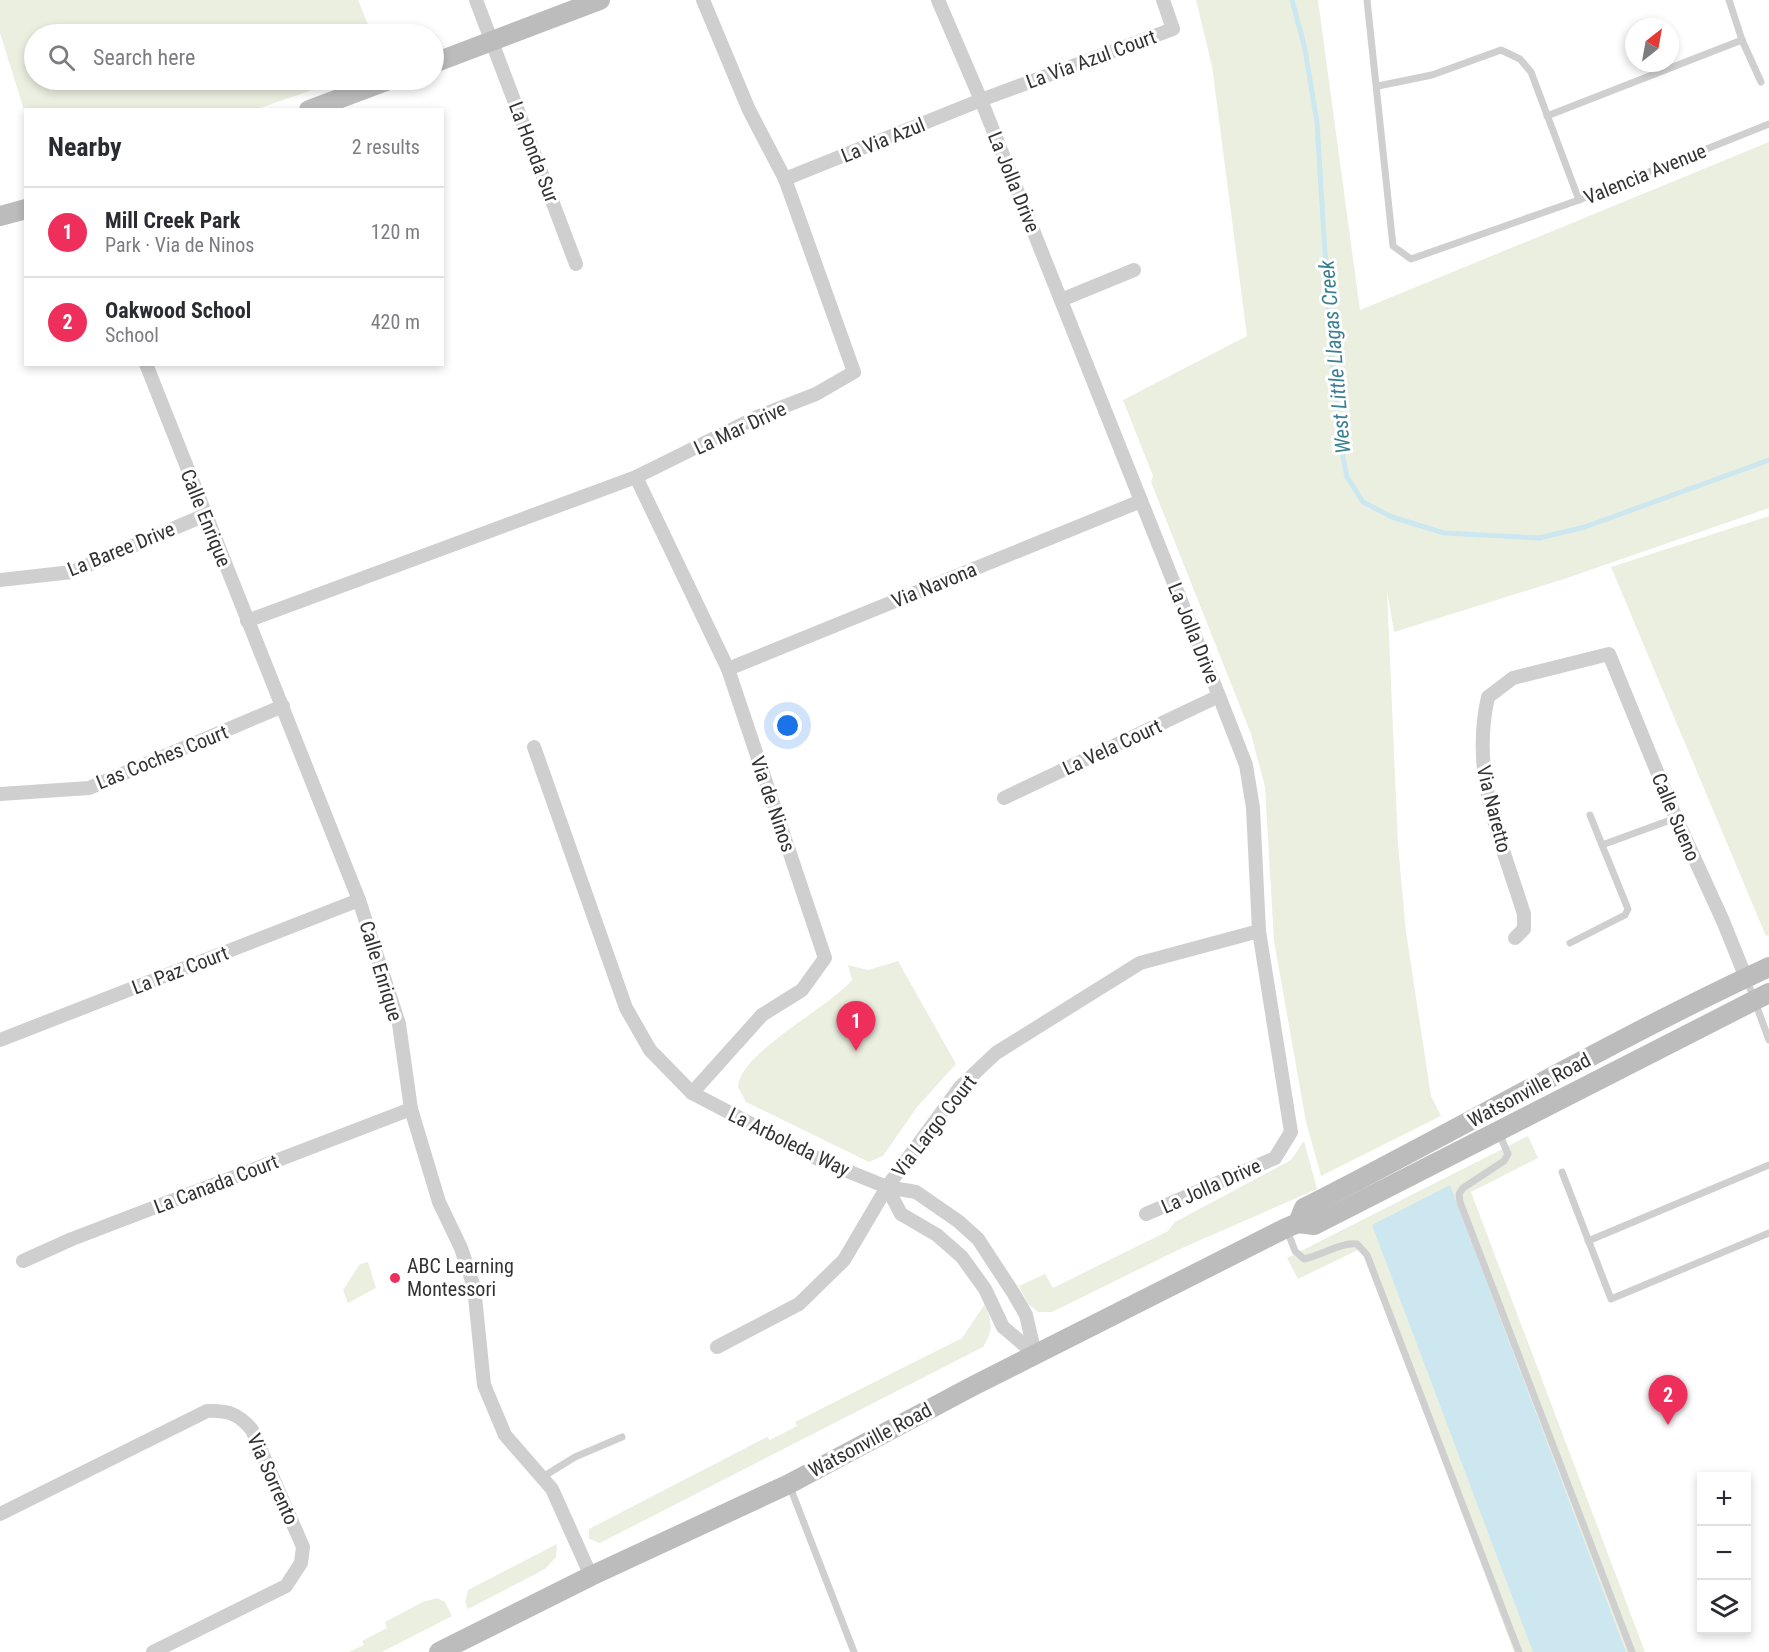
<!DOCTYPE html>
<html lang="en">
<head>
<meta charset="utf-8">
<style>
	body { margin:0; font-family:"Roboto Condensed",sans-serif; background:#f2f2f3; color:#2b2b33 }
	.controls { position:absolute; right:18px; bottom:18px; display:grid; overflow:hidden; border-radius:0px; box-shadow:0 3px 9px #0003 }
	.controls button { width:54px; height:54px; display:grid; place-items:center; padding:0; border:0; border-bottom:2px solid #e1e1e2; background:#fff; color:#2b2b33; font:30px sans-serif }
	.compass { position:absolute; left:1625px; top:18px; width:54px; height:54px; border-radius:50%; background:#fff; box-shadow:0 3px 9px #0003; rotate:31deg }
	.you { position:absolute; left:788px; top:726px; width:21px; height:21px; margin:-15px; border:4px solid #fff; border-radius:50%; background:#1a73e8; box-shadow:0 0 0 9px #1a73e833 }
	.badge { display:grid; place-items:center; width:39px; height:39px; border-radius:50%; background:#ee2f5c; color:#fff; font-size:20px; font-weight:700 }
	.pin { position:absolute; translate:-50% -50px; filter:drop-shadow(0 2px 3px #0008) }
	.pin::after { content:''; position:absolute; top:32px; width:21px; height:18px; background:inherit; clip-path:polygon(0 0,100% 0,50% 100%) }
	.list { margin:0; padding:0; list-style:none }
	h2 { display:flex; justify-content:space-between; align-items:center; height:78px; margin:0; padding:0 24px; font-size:26px }
	h2 small { font-size:20px; font-weight:400; color:#7c7c81 }
	.list li { display:grid; grid-template-columns:39px 1fr auto; gap:18px; align-items:center; box-sizing:border-box; height:90px; padding:0 24px; border-top:2px solid #e1e1e2 }
	.list b { display:block; font-size:22px; white-space:nowrap }
	.list p { margin:0; font-size:20px; white-space:nowrap; color:#7c7c81 }
	.list em { font-size:20px; font-style:normal; color:#7c7c81 }
	.icon { flex:none; width:33px; height:33px; fill:none; stroke:currentColor; stroke-width:2; stroke-linecap:round; stroke-linejoin:round }
	.map { position:relative; flex:none; width:1769px; height:1652px; overflow:hidden }
	.search { position:absolute; background:#fff; box-shadow:0 3px 9px #0003; left:24px; top:24px; width:420px; height:66px; display:flex; align-items:center; gap:15px; box-sizing:border-box; padding:0 21px; border-radius:33px; color:#7c7c81; font-size:22px }
	.panel { position:absolute; background:#fff; box-shadow:0 3px 9px #0003; left:24px; top:108px; width:420px; height:258px; border-radius:0px }
	.map>svg:first-child { display:block }
	.green { fill:#ebefe0 }
	.water { fill:#cce7ef }
	.lines { fill:none; stroke-linecap:round; stroke-linejoin:round }
	.stream { stroke:#cce7ef; stroke-width:5 }
	.lane { stroke:#cfcfcf; stroke-width:7 }
	.street { stroke:#cfcfcf; stroke-width:14 }
	.secondary { stroke:#bcbcbc; stroke-width:20 }
	.poi-dot { fill:#ee2f5c; stroke:#fff; stroke-width:2 }
	.labels { text-anchor:middle; dominant-baseline:central; stroke-width:6; stroke-linejoin:round; paint-order:stroke }
	.street-label { font-size:20px; fill:#323232; stroke:#fff }
	.poi-label { font-size:20px; fill:#323232; stroke:#fff; text-anchor:start }
	.water-label { font-size:21px; font-style:italic; fill:#387e93; stroke:#fff }
</style>
</head>
<body>
<div class="map">
<svg width="1769" height="1652" viewBox="0 0 1769 1652">
	<rect width="100%" height="100%" fill="#fff"/>
	<g class="green">
		<path d="M 0,0 L 358,0 L 372,34 L 34,34 L 34,80 L 341,80 L 257,109 L 26,110 L 25,113 L 0,33 Z"/>
		<path d="M 1196,0 L 1318,0 L 1360,310 L 1769,142 L 1769,508 L 1567,578 L 1394,632 L 1387,591 L 1398,845 L 1406,932 L 1431,1096 L 1441,1116 L 1321,1176 L 1306,1122 L 1274,941 L 1265,787 L 1251,734 L 1151,482 L 1153,476 L 1123,400 L 1247,336 L 1212,66 Z"/>
		<path d="M 1769,516 L 1769,935 L 1766,936 L 1611,567 Z"/>
		<path d="M 898,961 L 956,1064 L 917,1107 L 883,1156 L 869,1162 L 746,1102 L 738,1087 C 739,1053 830,1007 852,980 L 848,965 L 868,970 Z"/>
		<path d="M 1528,1136 L 1538,1158 L 1471,1192 L 1645,1652 L 1514,1652 L 1362,1248 L 1298,1279 L 1287,1258 Z"/>
		<path d="M 1304,1141 L 1317,1189 L 1180,1249 L 1052,1312 L 1038,1312 L 1028,1304 L 1019,1286 L 1045,1274 L 1053,1288 L 1168,1231 L 1175,1222 L 1291,1160 Z"/>
		<path d="M 368,1262 L 376,1288 L 348,1303 L 343,1290 L 360,1264 Z"/>
		<path d="M 985,1304 C 992,1324 994,1329 983,1347 L 600,1543 L 589,1539 L 589,1529 L 767,1437 L 770,1440 L 797,1426 L 795,1422 L 962,1338 Z"/>
		<path d="M 557,1544 L 556,1557 L 545,1569 L 468,1609 L 465,1602 L 468,1590 Z"/>
		<path d="M 437,1598 L 445,1602 L 452,1616 L 382,1652 L 349,1652 L 364,1645 L 362,1641 L 387,1628 L 385,1622 L 423,1602 Z"/>
	</g>
	<path class="water" d="M 1450,1185 L 1626,1652 L 1533,1652 L 1372,1225 Z"/>
	<g class="lines">
		<path class="stream" d="M 1292,0 L 1305,49 L 1317,123 L 1332,366 L 1342,452 L 1347,477 L 1363,502 L 1392,517 L 1444,533 L 1539,538 L 1585,527 L 1769,460"/>
		<g class="lane">
			<path d="M 1367,0 L 1393,246 L 1411,259 L 1579,200 L 1769,124"/>
			<path d="M 1729,0 L 1742,40 L 1761,82"/>
			<path d="M 1378,86 L 1432,75 L 1501,50 L 1520,59 L 1531,72 L 1579,200"/>
			<path d="M 1547,116 L 1742,40"/>
			<path d="M 1590,815 L 1602,845"/>
			<path d="M 1570,943 L 1625,915 L 1628,909 L 1602,845 L 1676,818"/>
			<path d="M 1747,980 L 1769,1040"/>
			<path d="M 1499,1133 L 1508,1154 L 1504,1161 L 1463,1188 L 1459,1194 L 1460,1202 L 1632,1652"/>
			<path d="M 1562,1172 L 1611,1299 L 1769,1233"/>
			<path d="M 1287,1230 L 1295,1251 L 1304,1259 C 1321,1256 1340,1242 1357,1244 L 1367,1255 L 1519,1652"/>
			<path d="M 1588,1241 L 1769,1165"/>
			<path d="M 541,1478 L 575,1457 L 622,1437"/>
			<path d="M 790,1487 L 854,1652"/>
		</g>
		<g class="street">
			<path d="M 476,0 L 576,264"/>
			<path d="M 938,0 L 981,100 L 1219,696 L 1246,765 L 1253,808 L 1259,931 L 1291,1132 L 1275,1158 L 1146,1214"/>
			<path d="M 785,179 L 981,100 L 1173,29 L 1163,0"/>
			<path d="M 1061,300 L 1134,270"/>
			<path d="M 146,364 L 359,900 L 399,1024 L 411,1109 L 439,1202 L 461,1248 L 474,1287 L 484,1385 L 505,1435 L 552,1489 L 591,1576"/>
			<path d="M 636,477 L 728,669 L 825,958 L 802,990 L 762,1015 L 692,1093"/>
			<path d="M 0,580 L 72,572 L 205,515"/>
			<path d="M 247,621 L 636,477 L 757,417 L 816,394 L 854,372 L 785,179 L 749,110 L 703,0"/>
			<path d="M 728,669 L 1141,501"/>
			<path d="M 534,747 L 626,1008 L 650,1050 L 692,1093 L 820,1160 L 887,1187 L 916,1192 L 958,1221 L 978,1239 L 1014,1294 L 1026,1315 L 1035,1354"/>
			<path d="M 0,794 L 89,788 L 283,706"/>
			<path d="M 1004,798 L 1219,696"/>
			<path d="M 1515,938 L 1524,929 L 1524,914 C 1501,840 1470,776 1488,697 L 1513,678 L 1609,654 L 1676,818 L 1723,921 L 1746,978"/>
			<path d="M 0,1040 L 359,900"/>
			<path d="M 887,1187 L 901,1214 L 937,1235 L 962,1257 L 985,1289 L 1003,1327 L 1035,1354"/>
			<path d="M 23,1261 L 72,1239 L 411,1109"/>
			<path d="M 717,1347 L 799,1304 L 844,1260 L 887,1187 L 961,1086 L 996,1053 L 1140,963 L 1259,931"/>
			<path d="M 0,1514 L 207,1411 C 228,1410 239,1414 252,1430 L 303,1547 L 301,1563 L 286,1586 L 153,1652"/>
		</g>
		<g class="secondary">
			<path d="M 434,63 L 600,0"/>
			<path d="M 309,110 L 389,80"/>
			<path d="M 0,216 L 26,209"/>
			<path d="M 1298,1223 L 1304,1208 C 1460,1129 1610,1041 1769,967"/>
			<path d="M 439,1652 L 591,1576 L 789,1484 L 973,1386 L 1286,1228 L 1298,1223 L 1314,1225 L 1769,993"/>
		</g>
	</g>
	<circle class="poi-dot" cx="395" cy="1278" r="6"/>
	<g class="labels">
		<g class="street-label">
			<text transform="translate(1091 59) rotate(-20)">La Via Azul Court</text>
			<text transform="translate(883 140) rotate(-22)">La Via Azul</text>
			<text transform="translate(534 152) rotate(69)">La Honda Sur</text>
			<text transform="translate(1645 174) rotate(-22)">Valencia Avenue</text>
			<text transform="translate(1014 182) rotate(68)">La Jolla Drive</text>
			<text transform="translate(740 428) rotate(-25)">La Mar Drive</text>
			<text transform="translate(206 518) rotate(68)">Calle Enrique</text>
			<text transform="translate(121 549) rotate(-22)">La Baree Drive</text>
			<text transform="translate(934 585) rotate(-22)">Via Navona</text>
			<text transform="translate(1194 633) rotate(68)">La Jolla Drive</text>
			<text transform="translate(1112 747) rotate(-25)">La Vela Court</text>
			<text transform="translate(162 757) rotate(-22)">Las Coches Court</text>
			<text transform="translate(773 804) rotate(71)">Via de Ninos</text>
			<text transform="translate(1494 809) rotate(76)">Via Naretto</text>
			<text transform="translate(1676 817) rotate(67)">Calle Sueno</text>
			<text transform="translate(180 970) rotate(-21)">La Paz Court</text>
			<text transform="translate(381 971) rotate(73)">Calle Enrique</text>
			<text transform="translate(1529 1090) rotate(-28)">Watsonville Road</text>
			<text transform="translate(934 1126) rotate(-52)">Via Largo Court</text>
			<text transform="translate(789 1142) rotate(26)">La Arboleda Way</text>
			<text transform="translate(216 1184) rotate(-21)">La Canada Court</text>
			<text transform="translate(1211 1186) rotate(-24)">La Jolla Drive</text>
			<text transform="translate(870 1440) rotate(-28)">Watsonville Road</text>
			<text transform="translate(273 1479) rotate(66)">Via Sorrento</text>
		</g>
		<g class="poi-label">
			<text x="407" y="1266">ABC Learning<tspan x="407" dy="23">Montessori</tspan></text>
		</g>
		<g class="water-label">
			<text transform="translate(1335 357) rotate(-95)">West Little Llagas Creek</text>
		</g>
	</g>
</svg>
<div class="controls">
<button>+</button>
<button>−</button>
<button><svg class="icon" aria-label="layers" viewBox="0 0 24 24"><path d="M12 4l9 5-9 5-9-5zM3 14l9 5 9-5"/></svg></button>
</div>
<svg class="compass" viewBox="-18 -18 36 36"><path d="M0-13l5 13h-10z" fill="#e53935"/><path d="M0 13l5-13h-10z" fill="#7c7c81"/></svg>
<div class="you"></div>
<div class="pin badge" style="left:856px;top:1051px">1</div>
<div class="pin badge" style="left:1668px;top:1425px">2</div>
<div class="search"><svg class="icon" aria-label="search" viewBox="0 0 24 24"><circle cx="10" cy="10" r="6"/><path d="M15 15l6 6"/></svg>Search here</div>
<section class="panel">
<h2>Nearby<small>2 results</small></h2>
<ul class="list">
<li><span class="badge">1</span><div><b>Mill Creek Park</b><p>Park · Via de Ninos</p></div><em>120 m</em></li>
<li><span class="badge">2</span><div><b>Oakwood School</b><p>School</p></div><em>420 m</em></li>
</ul>
</section>
</div>
</body>
</html>
